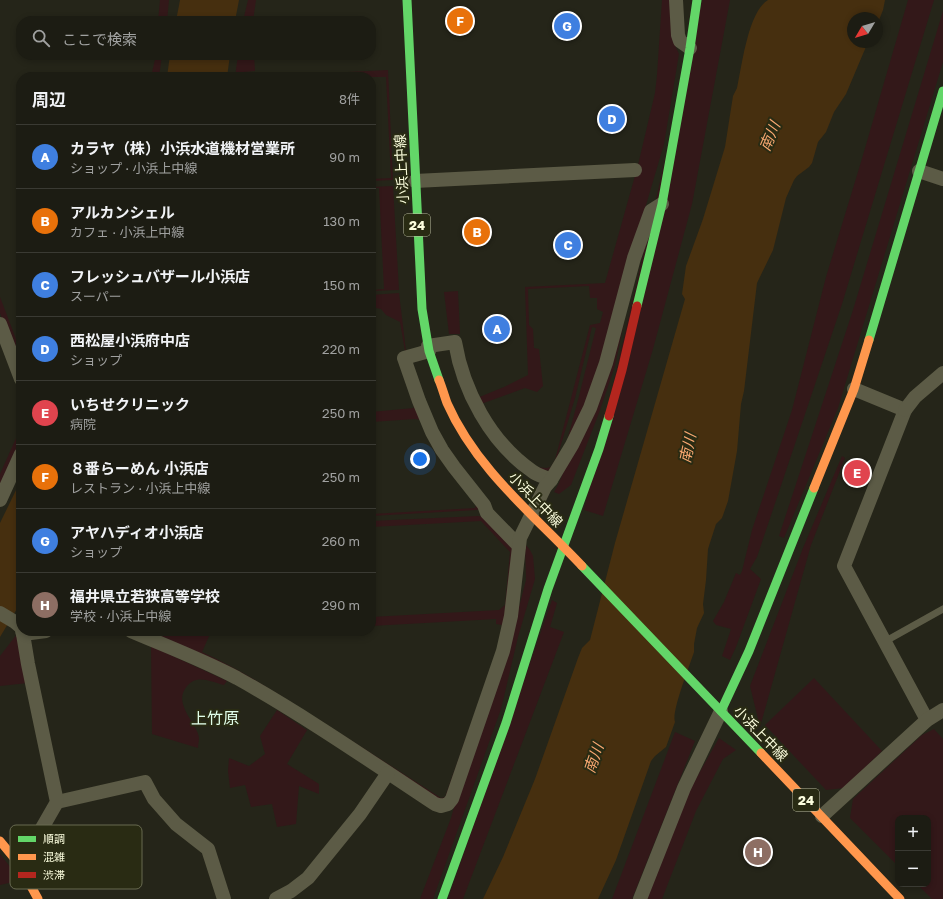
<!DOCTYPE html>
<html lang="ja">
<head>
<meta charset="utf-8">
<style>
	body { margin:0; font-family:"Golos Text","Noto Sans JP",sans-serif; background:#25251c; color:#f1f3f6 }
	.controls { position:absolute; right:12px; bottom:12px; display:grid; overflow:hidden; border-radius:8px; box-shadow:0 2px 6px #0003 }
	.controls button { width:36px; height:36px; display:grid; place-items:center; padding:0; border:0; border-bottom:1px solid #3a3a33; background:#1c1c13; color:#f1f3f6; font:20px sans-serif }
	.compass { position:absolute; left:847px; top:12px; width:36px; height:36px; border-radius:50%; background:#1c1c13; box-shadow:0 2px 6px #0003; rotate:232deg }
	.you { position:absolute; left:420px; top:459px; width:14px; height:14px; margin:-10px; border:3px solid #fff; border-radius:50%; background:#1a73e8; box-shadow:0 0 0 6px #1a73e833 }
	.badge { display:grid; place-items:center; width:26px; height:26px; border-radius:50%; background:#8c9099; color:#fff; font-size:13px; font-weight:700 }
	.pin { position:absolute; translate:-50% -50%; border:2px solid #fff; box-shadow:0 1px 4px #0006 }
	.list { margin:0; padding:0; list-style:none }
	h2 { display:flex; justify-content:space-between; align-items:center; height:52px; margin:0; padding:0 16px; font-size:17px }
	h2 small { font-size:13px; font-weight:400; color:#a0a1a0 }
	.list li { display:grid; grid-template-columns:26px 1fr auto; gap:12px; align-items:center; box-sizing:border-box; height:64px; padding:0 16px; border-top:1px solid #3a3a33 }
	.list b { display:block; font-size:15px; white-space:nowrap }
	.list p { margin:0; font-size:13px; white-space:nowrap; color:#a0a1a0 }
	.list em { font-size:13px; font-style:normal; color:#a0a1a0 }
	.icon { flex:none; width:22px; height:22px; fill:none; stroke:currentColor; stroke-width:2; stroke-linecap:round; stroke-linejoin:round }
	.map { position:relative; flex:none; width:943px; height:899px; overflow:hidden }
	.search { position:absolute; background:#1c1c13; box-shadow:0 2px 6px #0003; left:16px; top:16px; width:360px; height:44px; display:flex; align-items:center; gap:10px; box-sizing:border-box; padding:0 14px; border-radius:16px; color:#a0a1a0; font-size:15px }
	.panel { position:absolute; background:#1c1c13; box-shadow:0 2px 6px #0003; left:16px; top:72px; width:360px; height:564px; border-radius:16px }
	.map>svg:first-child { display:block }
	.green { fill:#331819; fill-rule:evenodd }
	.water { fill:#462f0f }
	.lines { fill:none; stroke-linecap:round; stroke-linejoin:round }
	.lane { stroke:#5c5b46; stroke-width:7 }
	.street { stroke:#5c5b46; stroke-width:14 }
	.fast { stroke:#63d668; stroke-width:9 }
	.slow { stroke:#ff974d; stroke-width:9 }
	.jam { stroke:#b3261e; stroke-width:9 }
	.labels { text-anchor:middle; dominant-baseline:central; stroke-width:4; stroke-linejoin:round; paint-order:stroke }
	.shield { fill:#292b13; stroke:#bdbfa1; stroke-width:1 }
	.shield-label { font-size:13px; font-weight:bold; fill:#fcfede }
	.street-label { font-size:14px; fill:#fcfede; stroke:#292b13 }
	.water-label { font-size:15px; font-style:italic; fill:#f9a871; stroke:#292b13 }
	.quarter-label { font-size:16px; fill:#e0fee9; stroke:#292b13 }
	.key { fill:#292b13; stroke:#686a50; stroke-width:1 }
	.key-label { font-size:11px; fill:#fcfede }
</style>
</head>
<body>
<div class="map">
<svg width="943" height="899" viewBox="0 0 943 899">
	<rect width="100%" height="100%" fill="#252519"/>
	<g class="green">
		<path d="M 160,0 L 169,0 L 167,21 L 158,21 Z"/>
		<path d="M 248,0 L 256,0 L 253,21 L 243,21 Z"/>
		<path d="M 662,0 L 671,0 L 674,43 L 679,54 L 664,144 L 631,256 L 603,361 L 587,407 L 572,438 L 568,437 L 578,400 L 596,328 L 592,327 L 575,398 L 556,461 L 552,471 C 546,470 538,470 533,467 C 508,452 490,424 477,398 L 504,387 L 528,375 L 525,287 L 605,283 L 638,165 L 655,93 L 657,75 ZM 589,286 L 590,298 L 597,298 L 597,309 L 603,312 L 600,323 L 590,325 L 555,460 L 551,467 L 546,468 L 535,467 L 510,448 L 501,436 L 481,404 L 525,388 L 537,392 L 543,386 L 539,349 L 534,348 L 533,329 L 529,325 L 528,289 Z"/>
		<path d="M 702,0 L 730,0 L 692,204 L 653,349 L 603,516 L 584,510 Z"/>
		<path d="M 908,0 L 934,0 L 842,304 L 757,557 L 750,569 L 761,579 L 736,647 L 730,660 L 722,656 L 731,629 L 716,625 L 713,621 L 724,602 L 736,573 L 740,575 L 742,571 L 752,530 L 792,410 L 826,277 L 861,162 Z"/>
		<path d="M 943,11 L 943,62 L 838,408 L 784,538 L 779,536 L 853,310 Z"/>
		<path d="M 156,55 L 162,55 L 159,77 L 151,77 Z"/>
		<path d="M 238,55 L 254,55 L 255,71 L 244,72 L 244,74 L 242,75 L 242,77 L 235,77 Z"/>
		<path d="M 388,70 L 393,180 L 371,181 L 371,179 L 391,178 L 386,77 L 251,77 Z"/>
		<path d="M 393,186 L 399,290 L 371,291 L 371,290 L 384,289 L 379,188 L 371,188 L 371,187 Z"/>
		<path d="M 637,259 L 615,366 L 599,413 L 571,485 L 559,494 L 554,492 L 559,483 L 565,468 Z"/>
		<path d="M 458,291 L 460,334 L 449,334 L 444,292 Z"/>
		<path d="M 399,293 L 406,351 L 400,355 C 408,382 416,409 429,434 C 443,461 461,484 480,508 L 477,510 L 371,516 L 371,514 L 475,508 L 476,505 C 455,478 436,451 421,420 L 415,419 L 371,422 L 371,412 L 414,408 L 399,355 L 405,351 L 400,322 L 386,315 L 381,309 L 371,307 L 371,295 Z"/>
		<path d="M 0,297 L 21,352 L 21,368 L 0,313 Z"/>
		<path d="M 21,427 L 21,441 L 0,487 L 0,474 Z"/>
		<path d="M 842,456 L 845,458 L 811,545 L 760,727 L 750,686 L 803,548 Z"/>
		<path d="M 478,516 L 484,517 L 514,549 L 507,615 L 499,649 L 448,799 L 446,801 L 439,802 L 277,697 L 238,675 L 205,658 L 139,631 L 269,631 L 210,634 L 202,652 C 239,669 272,690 305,711 C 351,740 396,769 441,798 L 445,797 L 497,650 L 502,625 L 496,624 L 496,619 L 371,626 L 371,617 L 499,610 L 505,605 L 510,552 L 481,521 L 371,527 L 371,521 Z"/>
		<path d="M 525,544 L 530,550 L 533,556 L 535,579 L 518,637 L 501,709 L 433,899 L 420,899 L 451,818 L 456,800 L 507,654 L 526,580 Z"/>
		<path d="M 552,600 L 557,603 L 550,627 L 564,632 L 463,899 L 448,899 Z"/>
		<path d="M 17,634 L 28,683 L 0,686 L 0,656 Z"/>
		<path d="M 151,646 L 227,681 L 224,685 C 209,681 195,673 185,689 C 174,705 198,725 199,738 C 199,741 198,745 198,748 L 152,734 Z"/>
		<path d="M 814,678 L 882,751 L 844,788 L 826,790 L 765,725 Z"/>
		<path d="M 277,710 L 307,730 L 287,764 L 319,784 L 319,794 L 299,786 L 296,824 L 277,827 L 272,804 L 251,807 L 245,785 L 230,788 L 228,771 L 229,758 L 249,766 L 265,754 L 260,736 Z"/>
		<path d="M 934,729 L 943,739 L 943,899 L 932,899 L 917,884 L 928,884 L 928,818 L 898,818 L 898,866 L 850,818 L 853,799 L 922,735 Z"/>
		<path d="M 675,732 L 695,741 L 632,899 L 612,899 Z"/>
		<path d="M 719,738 L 736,750 L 723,759 L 696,811 L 662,899 L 646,899 L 689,791 Z"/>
		<path d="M 0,854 L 18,877 L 13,882 L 0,885 Z"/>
	</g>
	<g class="water">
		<path d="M 180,0 L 239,0 L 235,21 L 176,21 Z"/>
		<path d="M 768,0 L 885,0 L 883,10 L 877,25 L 877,18 L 853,18 L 853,42 L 868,42 L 846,94 L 834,112 L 826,132 L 818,142 L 812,163 L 809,167 L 797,176 L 794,180 L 786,198 L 773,250 L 757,283 L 744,391 L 741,404 L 737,451 L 728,501 L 722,518 L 716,524 L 708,549 L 706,580 L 703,604 L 704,613 L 697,628 L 694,644 L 694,652 C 690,665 671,712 675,722 L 666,747 L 655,756 L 651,761 L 616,860 L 598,899 L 483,899 L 503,857 L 535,779 L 578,658 L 582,648 L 590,640 L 615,543 L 685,299 L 682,294 L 686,266 L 703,219 L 725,147 L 733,96 L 737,88 C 742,66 748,12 768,0 Z"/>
		<path d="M 170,55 L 230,55 L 227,77 L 167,77 Z"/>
		<path d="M 21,480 L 21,602 L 0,637 L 0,523 Z"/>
	</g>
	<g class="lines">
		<path class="lane" d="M 884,642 L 943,609"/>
		<g class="street">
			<path d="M 676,0 L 678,35 L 680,41 L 690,48"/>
			<path d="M 919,171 L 943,179"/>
			<path d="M 415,181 L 635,170"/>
			<path d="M 0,324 L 21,379"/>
			<path d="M 428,346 L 455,342 C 463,390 490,442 532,471 C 537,475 545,477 551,480"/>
			<path d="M 429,351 L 404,358 L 419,401 L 432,432 L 442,450 L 454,467 L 484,505 L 487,513 L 519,546"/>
			<path d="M 854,389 L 905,410 L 844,566 L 927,720"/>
			<path d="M 905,410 L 915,397 L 943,373"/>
			<path d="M 0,500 L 21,454"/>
			<path d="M 0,613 L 15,622 L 21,627"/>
			<path d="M 22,631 L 23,634 L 46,631"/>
			<path d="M 131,631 C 166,646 203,660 237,678 C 305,716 370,761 435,804 L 441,806 L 448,804 L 452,799 L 503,651 L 511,616 L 520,538 L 545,487 L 551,480 L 572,445 L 590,408 L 606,363 L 634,258 L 651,211 L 662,204"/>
			<path d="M 57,802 L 145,782 L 154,799 L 176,824 L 208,849 L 224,899"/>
			<path d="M 822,816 L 927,720 L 943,710"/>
			<path d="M 19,864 L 26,856 L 57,802 L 28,664 L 23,634"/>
			<path d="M 276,899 L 291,891 L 308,878 L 360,814 L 388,773"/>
			<path d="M 640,899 L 684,788 L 721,711"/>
		</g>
		<g class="fast">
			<path d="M 407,0 L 422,309 L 429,351 L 439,380"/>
			<path d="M 637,306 L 662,204 L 690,48 L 697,0"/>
			<path d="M 869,340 L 943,91"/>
			<path d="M 582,566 L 761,753"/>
			<path d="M 721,711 L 749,651 L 814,488"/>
			<path d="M 442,899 L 506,723 L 548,589 L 599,449 L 609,416"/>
		</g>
		<g class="slow">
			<path d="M 439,380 C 442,387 444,395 447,403 C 476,469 534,515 582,566"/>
			<path d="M 814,488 L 854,389 L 869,340"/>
			<path d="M 761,753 L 900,899"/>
			<path d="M 0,841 L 19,864 L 38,899"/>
		</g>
		<path class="jam" d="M 609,416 L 622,370 L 637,306"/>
	</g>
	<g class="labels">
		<g class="shield">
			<rect x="404" y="214" width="26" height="22" rx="3"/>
			<rect x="793" y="789" width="26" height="22" rx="3"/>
		</g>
		<g class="shield-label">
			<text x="417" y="225">24</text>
			<text x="806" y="800">24</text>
		</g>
		<g class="street-label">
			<text transform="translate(401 169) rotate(-93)">小浜上中線</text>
			<text transform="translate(536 499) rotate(46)">小浜上中線</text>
			<text transform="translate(761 733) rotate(46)">小浜上中線</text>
		</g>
		<g class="water-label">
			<text transform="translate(769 136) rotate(-67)">南川</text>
			<text transform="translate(687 448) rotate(-78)">南川</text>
			<text transform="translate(593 758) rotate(-71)">南川</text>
		</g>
		<g class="quarter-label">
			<text x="215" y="718">上竹原</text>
		</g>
	</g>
	<rect x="10" y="825" width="132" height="64" rx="6" class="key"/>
	<rect x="18" y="836" width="18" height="6" fill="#63d668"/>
	<rect x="18" y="854" width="18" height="6" fill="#ff974d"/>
	<rect x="18" y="872" width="18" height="6" fill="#b3261e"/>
	<g class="key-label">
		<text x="43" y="843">順調</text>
		<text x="43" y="861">混雑</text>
		<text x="43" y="879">渋滞</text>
	</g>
</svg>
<div class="controls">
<button>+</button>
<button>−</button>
</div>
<svg class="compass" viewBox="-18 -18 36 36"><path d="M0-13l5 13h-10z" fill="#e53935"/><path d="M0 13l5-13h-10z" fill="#a0a1a0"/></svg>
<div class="you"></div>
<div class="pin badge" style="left:497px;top:329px;background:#3f7fe0">A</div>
<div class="pin badge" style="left:477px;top:232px;background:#e8710a">B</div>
<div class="pin badge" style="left:568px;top:245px;background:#3f7fe0">C</div>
<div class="pin badge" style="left:612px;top:119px;background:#3f7fe0">D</div>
<div class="pin badge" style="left:857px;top:473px;background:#e0444e">E</div>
<div class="pin badge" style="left:460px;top:21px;background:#e8710a">F</div>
<div class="pin badge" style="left:567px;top:26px;background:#3f7fe0">G</div>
<div class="pin badge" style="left:758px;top:852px;background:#8d6e63">H</div>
<div class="search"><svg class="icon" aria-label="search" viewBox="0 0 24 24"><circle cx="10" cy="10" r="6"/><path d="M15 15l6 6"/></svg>ここで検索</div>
<section class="panel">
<h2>周辺<small>8件</small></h2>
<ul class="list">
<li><span class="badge" style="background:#3f7fe0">A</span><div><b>カラヤ（株）小浜水道機材営業所</b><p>ショップ · 小浜上中線</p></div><em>90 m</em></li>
<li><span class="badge" style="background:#e8710a">B</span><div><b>アルカンシェル</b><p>カフェ · 小浜上中線</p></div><em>130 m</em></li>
<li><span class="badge" style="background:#3f7fe0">C</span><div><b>フレッシュバザール小浜店</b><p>スーパー</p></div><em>150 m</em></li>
<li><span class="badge" style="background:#3f7fe0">D</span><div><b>西松屋小浜府中店</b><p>ショップ</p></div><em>220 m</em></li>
<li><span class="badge" style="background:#e0444e">E</span><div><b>いちせクリニック</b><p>病院</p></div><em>250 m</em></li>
<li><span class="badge" style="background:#e8710a">F</span><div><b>８番らーめん 小浜店</b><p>レストラン · 小浜上中線</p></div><em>250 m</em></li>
<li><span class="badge" style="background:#3f7fe0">G</span><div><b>アヤハディオ小浜店</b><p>ショップ</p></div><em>260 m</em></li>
<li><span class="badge" style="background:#8d6e63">H</span><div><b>福井県立若狭高等学校</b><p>学校 · 小浜上中線</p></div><em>290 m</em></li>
</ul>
</section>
</div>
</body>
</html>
